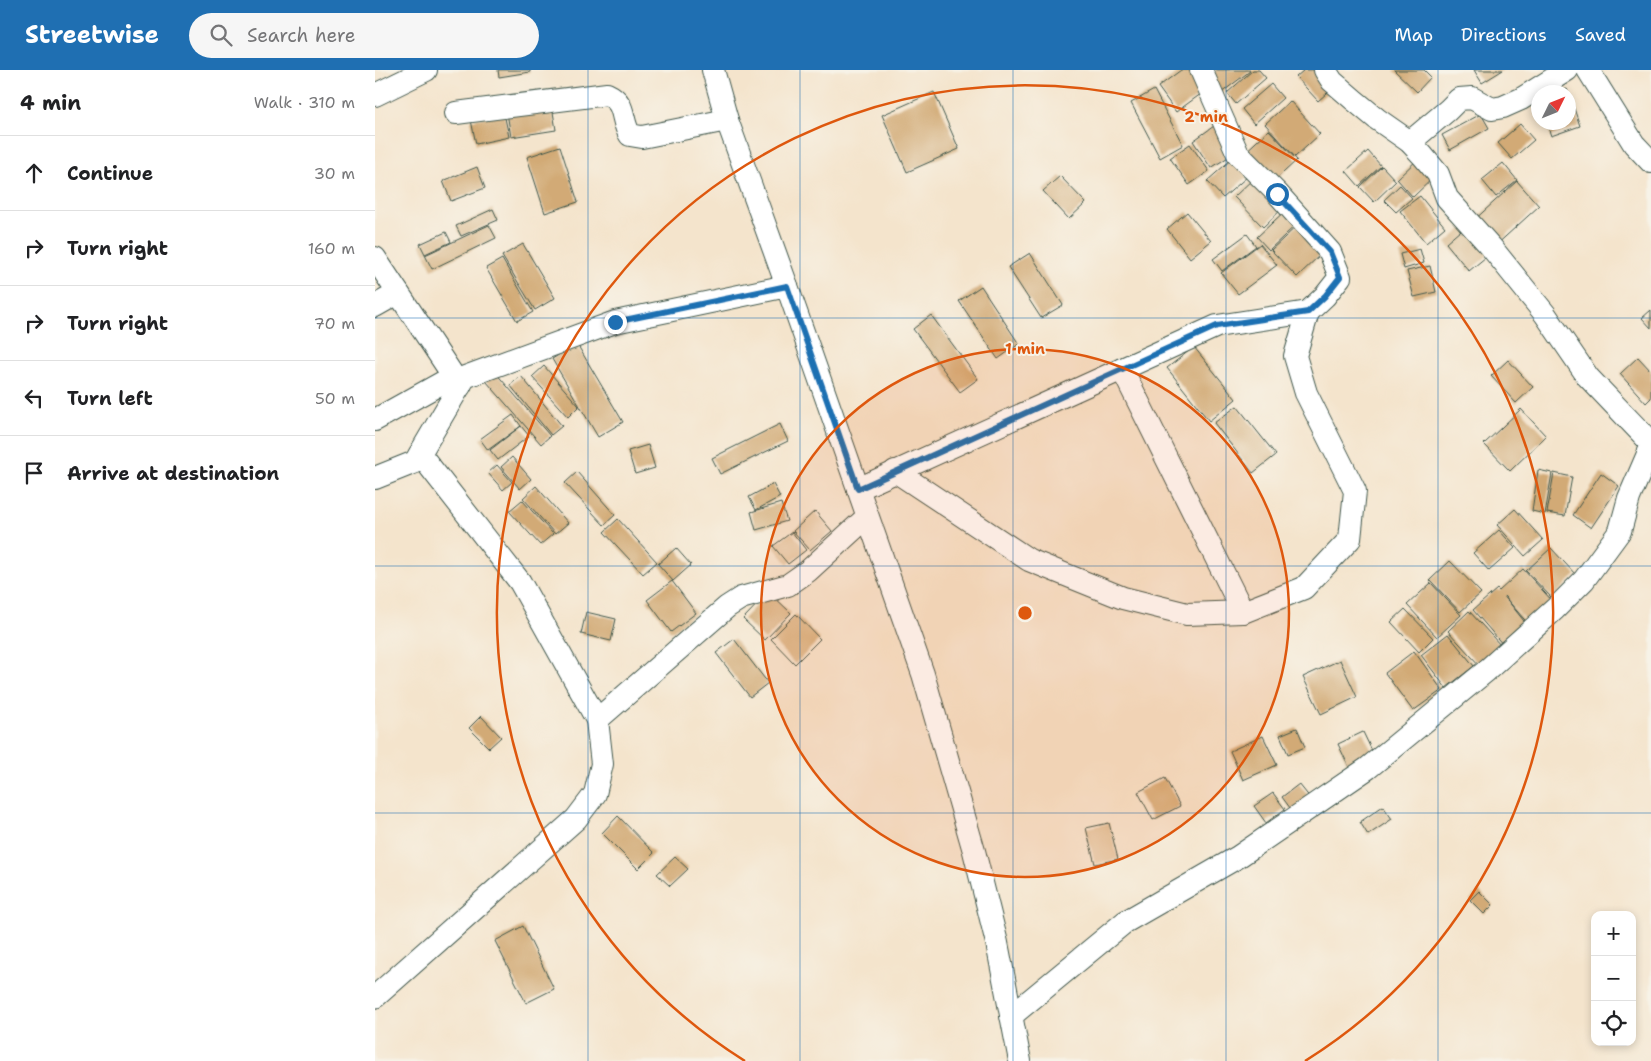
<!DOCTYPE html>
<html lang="en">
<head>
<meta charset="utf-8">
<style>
	body { margin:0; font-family:"Shantell Sans",sans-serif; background:#f6f6f6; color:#202124 }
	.controls { position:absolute; right:15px; bottom:15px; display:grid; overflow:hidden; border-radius:10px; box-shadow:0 2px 8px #0003 }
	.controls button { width:45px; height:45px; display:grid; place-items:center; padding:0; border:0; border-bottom:1px solid #e0e0e0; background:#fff; color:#202124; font:25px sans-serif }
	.compass { position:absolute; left:1156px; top:15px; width:45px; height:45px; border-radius:50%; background:#fff; box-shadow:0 2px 8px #0003; rotate:47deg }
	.stop { position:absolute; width:15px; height:15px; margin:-11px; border:4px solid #1f6fb2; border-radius:50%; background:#fff }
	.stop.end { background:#1f6fb2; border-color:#fff; box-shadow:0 1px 5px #0008 }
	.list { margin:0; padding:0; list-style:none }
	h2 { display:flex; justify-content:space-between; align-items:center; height:65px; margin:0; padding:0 20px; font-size:21px }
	h2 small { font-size:16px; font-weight:400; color:#757577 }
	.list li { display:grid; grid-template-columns:32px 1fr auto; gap:15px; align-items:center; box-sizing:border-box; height:75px; padding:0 20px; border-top:1px solid #e0e0e0 }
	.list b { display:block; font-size:19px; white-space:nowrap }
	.list em { font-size:16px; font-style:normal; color:#757577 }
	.icon { flex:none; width:28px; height:28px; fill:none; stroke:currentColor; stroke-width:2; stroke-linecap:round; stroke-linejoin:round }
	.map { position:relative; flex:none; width:1276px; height:991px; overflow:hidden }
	header { display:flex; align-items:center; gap:30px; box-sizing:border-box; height:70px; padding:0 25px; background:#1f6fb2; color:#fff }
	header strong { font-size:24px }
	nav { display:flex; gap:28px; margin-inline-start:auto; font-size:18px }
	.search { width:350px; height:45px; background:#f6f6f6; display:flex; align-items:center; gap:12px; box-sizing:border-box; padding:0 18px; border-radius:28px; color:#757577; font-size:19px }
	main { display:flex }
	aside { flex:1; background:#fff }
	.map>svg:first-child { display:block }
	.building { fill:#d2aa76 }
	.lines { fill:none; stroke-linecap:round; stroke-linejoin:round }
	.minor-casing { stroke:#3f564b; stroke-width:24 }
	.minor { stroke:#fff; stroke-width:22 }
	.route { stroke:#1f6fb2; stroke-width:6 }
	.grid { fill:none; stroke:#1f6fb2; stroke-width:1; stroke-opacity:0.55 }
	.ring { fill:none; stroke:#de580e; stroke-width:2.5 }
	.centre { fill:#de580e; stroke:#f7f3e8; stroke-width:2.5 }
	.ring-label { font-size:15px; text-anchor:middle; font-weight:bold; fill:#de580e; stroke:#f7f3e8; stroke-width:4; stroke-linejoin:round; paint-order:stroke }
</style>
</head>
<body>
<header>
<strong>Streetwise</strong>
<div class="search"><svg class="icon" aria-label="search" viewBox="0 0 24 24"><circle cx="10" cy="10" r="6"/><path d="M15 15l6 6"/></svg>Search here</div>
<nav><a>Map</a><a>Directions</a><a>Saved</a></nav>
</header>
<main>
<aside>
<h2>4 min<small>Walk · 310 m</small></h2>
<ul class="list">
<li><svg class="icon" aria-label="ahead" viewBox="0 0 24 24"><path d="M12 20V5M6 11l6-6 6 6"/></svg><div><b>Continue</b></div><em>30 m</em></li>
<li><svg class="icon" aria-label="right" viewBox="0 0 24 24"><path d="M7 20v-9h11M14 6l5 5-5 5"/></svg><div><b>Turn right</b></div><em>160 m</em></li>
<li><svg class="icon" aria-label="right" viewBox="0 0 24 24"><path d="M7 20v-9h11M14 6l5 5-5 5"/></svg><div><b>Turn right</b></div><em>70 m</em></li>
<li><svg class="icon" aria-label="left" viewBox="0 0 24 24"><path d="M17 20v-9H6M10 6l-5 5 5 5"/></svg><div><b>Turn left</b></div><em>50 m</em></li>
<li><svg class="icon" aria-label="arrive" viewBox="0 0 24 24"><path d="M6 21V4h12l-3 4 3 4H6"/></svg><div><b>Arrive at destination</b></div></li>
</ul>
</aside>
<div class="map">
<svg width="1276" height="991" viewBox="0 0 1276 991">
	<rect width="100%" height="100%" fill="#f7f3e8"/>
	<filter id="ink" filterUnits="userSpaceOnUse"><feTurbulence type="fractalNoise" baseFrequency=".02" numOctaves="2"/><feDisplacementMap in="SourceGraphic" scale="10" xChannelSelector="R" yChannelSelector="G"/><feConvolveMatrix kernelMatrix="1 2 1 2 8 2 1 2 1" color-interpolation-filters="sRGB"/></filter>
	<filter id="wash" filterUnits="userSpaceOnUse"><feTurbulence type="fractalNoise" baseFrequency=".0096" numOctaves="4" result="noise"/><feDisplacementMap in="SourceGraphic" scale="20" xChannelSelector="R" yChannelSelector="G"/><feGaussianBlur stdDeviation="1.12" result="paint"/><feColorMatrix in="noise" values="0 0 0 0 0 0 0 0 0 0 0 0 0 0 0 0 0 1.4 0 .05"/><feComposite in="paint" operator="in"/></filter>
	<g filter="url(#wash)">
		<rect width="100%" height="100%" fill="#f4e4cc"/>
		<g id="blocks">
			<g class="building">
				<path d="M 123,0 L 155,0 L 155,2 L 124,7 Z"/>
				<path d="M 806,0 L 815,0 L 830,21 L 801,42 L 783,17 Z"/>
				<path d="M 842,0 L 875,0 L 875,1 L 846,23 L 833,6 Z"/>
				<path d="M 878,0 L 884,0 L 891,8 L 861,34 L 852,23 Z"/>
				<path d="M 929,0 L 946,0 L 960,16 L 943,31 L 921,7 Z"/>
				<path d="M 1019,0 L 1049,0 L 1056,7 L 1042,22 Z"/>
				<path d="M 1099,0 L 1128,0 L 1107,13 Z"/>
				<path d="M 896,14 L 908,28 L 879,54 L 867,39 Z"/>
				<path d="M 1192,19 L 1193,22 L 1181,22 Z"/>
				<path d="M 779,20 L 808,75 L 785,88 L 756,33 Z"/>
				<path d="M 559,22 L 584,79 L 532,102 L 507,45 Z"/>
				<path d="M 1194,24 L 1205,56 L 1176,66 L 1171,52 L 1194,52 Z"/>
				<path d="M 915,31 L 945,64 L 920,87 L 890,54 Z"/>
				<path d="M 177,36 L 181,60 L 136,67 L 132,43 Z"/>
				<path d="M 129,43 L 134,67 L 101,74 L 96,50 Z"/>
				<path d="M 1106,44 L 1114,58 L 1075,80 L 1067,65 Z"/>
				<path d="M 1145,54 L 1159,70 L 1137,89 L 1123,73 Z"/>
				<path d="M 839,56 L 858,84 L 836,98 L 818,71 Z"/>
				<path d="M 894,60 L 922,90 L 895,115 L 867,85 Z"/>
				<path d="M 815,74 L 834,101 L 814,115 L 795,88 Z"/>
				<path d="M 185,76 L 203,132 L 170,143 L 152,87 Z"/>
				<path d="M 993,81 L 1006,96 L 984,116 L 971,101 Z"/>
				<path d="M 1045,87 L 1061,105 L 1038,127 L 1022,109 Z"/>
				<path d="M 858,88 L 873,106 L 848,128 L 832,111 Z"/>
				<path d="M 1128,93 L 1142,110 L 1121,127 L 1107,110 Z"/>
				<path d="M 1007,96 L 1021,111 L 999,132 L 985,117 Z"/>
				<path d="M 102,97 L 110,118 L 76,131 L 68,111 Z"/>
				<path d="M 685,106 L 711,133 L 694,149 L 668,121 Z"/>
				<path d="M 881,106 L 909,137 L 888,157 L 859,127 Z"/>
				<path d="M 1142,111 L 1164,136 L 1119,177 L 1097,152 Z"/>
				<path d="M 1025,115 L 1037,128 L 1021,142 L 1009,130 Z"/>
				<path d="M 1045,126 L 1070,157 L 1051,173 L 1025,141 Z"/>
				<path d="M 913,138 L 925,151 L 894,180 L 882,167 Z"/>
				<path d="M 118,139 L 123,150 L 86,166 L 81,156 Z"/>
				<path d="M 812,142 L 836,171 L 815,188 L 792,159 Z"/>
				<path d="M 1093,154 L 1117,182 L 1094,201 L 1071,173 Z"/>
				<path d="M 114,155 L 121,168 L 57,199 L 50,185 Z"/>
				<path d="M 923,155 L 948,182 L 922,207 L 896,180 Z"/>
				<path d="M 71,162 L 76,172 L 50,184 L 45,174 Z"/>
				<path d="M 872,164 L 881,176 L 847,201 L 838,189 Z"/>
				<path d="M 148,174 L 180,228 L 160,240 L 127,186 Z"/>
				<path d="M 885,174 L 902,195 L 863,224 L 846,203 Z"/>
				<path d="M 1045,179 L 1049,193 L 1029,199 L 1025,184 Z"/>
				<path d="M 655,183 L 688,235 L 666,248 L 633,197 Z"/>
				<path d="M 127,189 L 158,242 L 142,251 L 111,198 Z"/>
				<path d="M 1055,196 L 1061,222 L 1039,227 L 1032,201 Z"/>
				<path d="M 606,216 L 644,274 L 623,289 L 584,231 Z"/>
				<path d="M 1276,240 L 1276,258 L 1267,248 Z"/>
				<path d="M 556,245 L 603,309 L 585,322 L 538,259 Z"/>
				<path d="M 202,274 L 248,352 L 223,367 L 177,289 Z"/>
				<path d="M 819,277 L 861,329 L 834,351 L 792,298 Z"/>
				<path d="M 1263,287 L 1276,301 L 1276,328 L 1271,333 L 1245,304 Z"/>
				<path d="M 1133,290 L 1158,317 L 1141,333 L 1116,306 Z"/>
				<path d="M 169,296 L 204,336 L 193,347 L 157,307 Z"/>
				<path d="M 120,302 L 175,366 L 166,374 L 111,311 Z"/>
				<path d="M 146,306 L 187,356 L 176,365 L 135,315 Z"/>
				<path d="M 862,336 L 901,385 L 878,403 L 839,353 Z"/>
				<path d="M 1146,339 L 1171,366 L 1135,401 L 1109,374 Z"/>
				<path d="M 138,345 L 146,356 L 113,380 L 105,369 Z"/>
				<path d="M 405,354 L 413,371 L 345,404 L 337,388 Z"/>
				<path d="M 146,356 L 154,366 L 123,390 L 115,380 Z"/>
				<path d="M 273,375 L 280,398 L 260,404 L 253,381 Z"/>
				<path d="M 137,387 L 156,409 L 145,419 L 126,397 Z"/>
				<path d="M 122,395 L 137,412 L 128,420 L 113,403 Z"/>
				<path d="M 1163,400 L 1177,403 L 1170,444 L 1157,441 Z"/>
				<path d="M 202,402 L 240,445 L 229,455 L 190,413 Z"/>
				<path d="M 1179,403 L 1197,407 L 1190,446 L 1172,443 Z"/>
				<path d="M 1226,403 L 1244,416 L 1216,458 L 1198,445 Z"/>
				<path d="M 398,414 L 405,427 L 381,440 L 374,427 Z"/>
				<path d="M 161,416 L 193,453 L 180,464 L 148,428 Z"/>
				<path d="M 147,430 L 178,464 L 165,475 L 134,441 Z"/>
				<path d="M 406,433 L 412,451 L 381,460 L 376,442 Z"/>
				<path d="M 1140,439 L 1168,470 L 1150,486 L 1122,455 Z"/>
				<path d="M 440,441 L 457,461 L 435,480 L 418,461 Z"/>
				<path d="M 243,449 L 282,492 L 268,504 L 229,462 Z"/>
				<path d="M 1124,460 L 1140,478 L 1114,501 L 1098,483 Z"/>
				<path d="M 417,462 L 431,480 L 413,494 L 398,476 Z"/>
				<path d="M 301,478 L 316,495 L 298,511 L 283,494 Z"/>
				<path d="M 1176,478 L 1201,505 L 1177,528 L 1151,501 Z"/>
				<path d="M 1075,491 L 1106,523 L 1085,542 L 1055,510 Z"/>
				<path d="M 1148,499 L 1180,534 L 1155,556 L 1129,526 L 1153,556 L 1129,576 L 1098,540 L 1122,519 L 1124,521 Z"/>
				<path d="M 297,511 L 321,543 L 296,562 L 272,530 Z"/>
				<path d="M 1056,513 L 1086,545 L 1062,567 L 1032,535 Z"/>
				<path d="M 394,522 L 416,543 L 390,570 L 368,549 Z"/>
				<path d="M 1030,539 L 1058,568 L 1044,582 L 1016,552 Z"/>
				<path d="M 1094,541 L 1127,577 L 1106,597 L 1073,561 Z"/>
				<path d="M 211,542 L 241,549 L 236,571 L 206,564 Z"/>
				<path d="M 421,544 L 445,569 L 420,594 L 396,569 Z"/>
				<path d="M 1073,564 L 1099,596 L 1071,618 L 1046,585 Z"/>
				<path d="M 359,569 L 393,613 L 375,627 L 341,583 Z"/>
				<path d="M 1039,581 L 1067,620 L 1038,641 L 1010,603 Z"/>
				<path d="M 965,590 L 982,627 L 946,644 L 928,607 Z"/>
				<path d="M 106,646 L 126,667 L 114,678 L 94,658 Z"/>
				<path d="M 922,658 L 930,677 L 913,684 L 905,665 Z"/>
				<path d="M 988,662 L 999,685 L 974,697 L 963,674 Z"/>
				<path d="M 888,666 L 902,695 L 868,710 L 855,681 Z"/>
				<path d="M 790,708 L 805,736 L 778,750 L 763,722 Z"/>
				<path d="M 924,714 L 936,729 L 918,742 L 907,727 Z"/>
				<path d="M 898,723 L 910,739 L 891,753 L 879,736 Z"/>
				<path d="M 1008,736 L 1017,749 L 993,765 L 985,752 Z"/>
				<path d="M 243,746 L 279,783 L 263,799 L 227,763 Z"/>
				<path d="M 734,753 L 743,789 L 720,794 L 711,758 Z"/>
				<path d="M 300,787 L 313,799 L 295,816 L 282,804 Z"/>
				<path d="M 1104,821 L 1118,835 L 1109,844 L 1095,830 Z"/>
				<path d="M 148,856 L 179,919 L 151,933 L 120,871 Z"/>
			</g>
		</g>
	</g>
	<g filter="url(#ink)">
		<use href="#blocks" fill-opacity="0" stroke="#3f564b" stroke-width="1"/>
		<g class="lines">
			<g class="minor-casing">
				<g id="minor">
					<path d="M 338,0 L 352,50 L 412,216 L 548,604 L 599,781 L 622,873 L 645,991"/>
					<path d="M 950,0 L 957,11 L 979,30 L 1002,49 L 1035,72 L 1048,86 L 1063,104 L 1072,128 L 1116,177 L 1170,244 L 1213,307 L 1276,373"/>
					<path d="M 1213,0 L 1259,74 L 1276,92"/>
					<path d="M 0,25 L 51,0"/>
					<path d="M 81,43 L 232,24 C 252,33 245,49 255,65 L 267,67 L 352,50"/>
					<path d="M 1035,72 L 1073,40 L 1084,29 L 1097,28 L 1117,39 L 1128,37 L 1146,29 L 1192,0"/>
					<path d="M 0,188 L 85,316"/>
					<path d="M 0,236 L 23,223"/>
					<path d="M 747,299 L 868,542"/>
					<path d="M 0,350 L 79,306"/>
					<path d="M 45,384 L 145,512 L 222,650"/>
					<path d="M 520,401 L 654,490 L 748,528 L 812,544 L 868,542 L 929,518 L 975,469 L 980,421 L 931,323 L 920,286 L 933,242"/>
					<path d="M 0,408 L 40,392 L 90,307 L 240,252 L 412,216"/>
					<path d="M 483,419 L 842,256 L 933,242 L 950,226 L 965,207 L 955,182 L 903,124 L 863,84 L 826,0"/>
					<path d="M 0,927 L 201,749 L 220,724 L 227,694 L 222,650 L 352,537 L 366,528 L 413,515 L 433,501 L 492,447"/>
					<path d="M 636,946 L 750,852 L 863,787 L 993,698 L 1110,602 L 1180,539 L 1209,510 L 1245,461 L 1254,428 L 1276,377"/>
				</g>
			</g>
			<use href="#minor" class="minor"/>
		</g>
	</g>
	<g class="lines" filter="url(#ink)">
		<path class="route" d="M 240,252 L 412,216 L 483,419 L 842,256 L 933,242 L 950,226 L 965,207 L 955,182 L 902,124"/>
	</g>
	<path class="grid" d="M 213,0 L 213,991M 425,0 L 425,991M 638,0 L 638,991M 851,0 L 851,991M 1063,0 L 1063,991M 0,248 L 1276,248M 0,496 L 1276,496M 0,743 L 1276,743"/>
	<circle cx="650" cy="543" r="264" fill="#de580e" fill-opacity=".12"/>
	<g class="ring">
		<circle cx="650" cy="543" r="264"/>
		<path d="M370 991A528 528 0 1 1 930 991"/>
	</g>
	<circle cx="650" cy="543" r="8" class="centre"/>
	<g class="ring-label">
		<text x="831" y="52">2 min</text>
		<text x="650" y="284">1 min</text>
	</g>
</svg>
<div class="controls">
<button>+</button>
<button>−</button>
<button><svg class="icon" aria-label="locate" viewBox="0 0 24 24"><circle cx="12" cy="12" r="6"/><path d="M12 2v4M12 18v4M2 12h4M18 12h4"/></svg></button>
</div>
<svg class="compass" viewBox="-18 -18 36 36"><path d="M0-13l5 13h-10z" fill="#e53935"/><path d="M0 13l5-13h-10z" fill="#757577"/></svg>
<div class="stop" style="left:902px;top:124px"></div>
<div class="stop end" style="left:240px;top:252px"></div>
</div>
</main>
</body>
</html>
